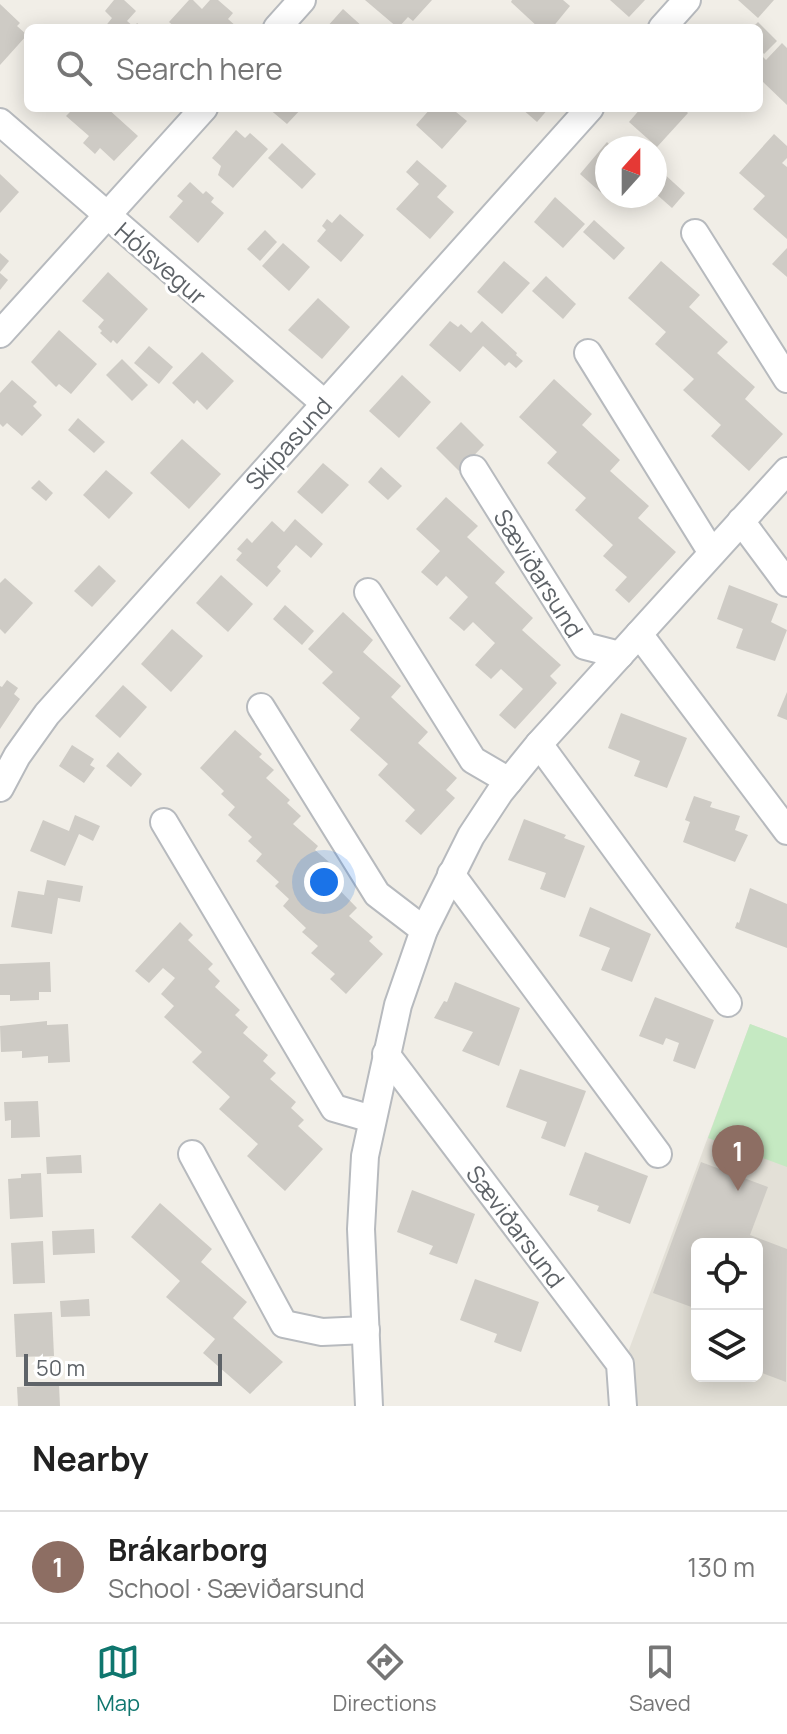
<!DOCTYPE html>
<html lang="en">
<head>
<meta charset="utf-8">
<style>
	body { margin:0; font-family:Manrope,sans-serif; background:#f2f2f2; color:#222 }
	.controls { position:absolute; right:24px; bottom:24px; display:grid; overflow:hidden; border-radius:12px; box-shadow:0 4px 20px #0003 }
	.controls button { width:72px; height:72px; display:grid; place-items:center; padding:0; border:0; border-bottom:2px solid #e0e0e0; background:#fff; color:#222; font:40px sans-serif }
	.compass { position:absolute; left:595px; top:136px; width:72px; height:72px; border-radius:50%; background:#fff; box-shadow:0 4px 20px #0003; rotate:21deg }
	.scale { position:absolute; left:24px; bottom:20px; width:198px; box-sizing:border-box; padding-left:8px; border:4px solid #5e6368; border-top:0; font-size:22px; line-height:28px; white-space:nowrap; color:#5e6368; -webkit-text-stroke:6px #fff; paint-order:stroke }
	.you { position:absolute; left:324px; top:882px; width:28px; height:28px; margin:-20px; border:6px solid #fff; border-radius:50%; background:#1a73e8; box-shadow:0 0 0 12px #1a73e833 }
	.badge { display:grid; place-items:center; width:52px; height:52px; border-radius:50%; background:#0f766e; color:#fff; font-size:26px; font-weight:700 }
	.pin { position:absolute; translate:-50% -66px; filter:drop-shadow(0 2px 4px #0008) }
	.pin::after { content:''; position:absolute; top:42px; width:28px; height:24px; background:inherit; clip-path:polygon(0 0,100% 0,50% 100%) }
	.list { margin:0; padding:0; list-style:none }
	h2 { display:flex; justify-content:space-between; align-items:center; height:104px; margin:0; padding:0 32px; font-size:34px }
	h2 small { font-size:26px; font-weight:400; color:#767676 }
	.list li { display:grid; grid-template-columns:52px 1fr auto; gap:24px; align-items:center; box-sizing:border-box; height:112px; padding:0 32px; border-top:2px solid #e0e0e0 }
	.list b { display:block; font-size:30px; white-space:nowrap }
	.list p { margin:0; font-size:26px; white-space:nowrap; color:#767676 }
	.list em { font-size:26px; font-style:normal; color:#767676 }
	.icon { flex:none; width:44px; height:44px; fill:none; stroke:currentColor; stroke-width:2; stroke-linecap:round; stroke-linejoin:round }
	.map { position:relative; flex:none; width:787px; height:1406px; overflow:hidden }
	.search { position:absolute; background:#fff; box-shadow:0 4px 20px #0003; left:24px; right:24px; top:24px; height:88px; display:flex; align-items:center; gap:20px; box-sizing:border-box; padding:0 28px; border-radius:12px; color:#767676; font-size:30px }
	.sheet { height:216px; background:#fff }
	nav { display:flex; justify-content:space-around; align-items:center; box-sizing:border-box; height:112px; border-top:2px solid #e0e0e0; background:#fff; font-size:22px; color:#767676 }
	nav a { display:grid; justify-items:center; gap:4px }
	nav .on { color:#0f766e }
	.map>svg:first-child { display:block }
	.education { fill:#e3e0d7; fill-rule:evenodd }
	.green { fill:#c5e9c2 }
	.building { fill:#cecbc5 }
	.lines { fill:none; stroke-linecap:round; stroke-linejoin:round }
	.minor-casing { stroke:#b7babe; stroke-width:30 }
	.minor { stroke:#fff; stroke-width:26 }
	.labels { text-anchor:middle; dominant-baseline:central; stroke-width:6; stroke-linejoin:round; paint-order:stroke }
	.street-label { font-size:24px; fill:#5e6368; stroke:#fff }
</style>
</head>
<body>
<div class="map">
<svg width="787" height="1406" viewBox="0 0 787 1406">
	<rect width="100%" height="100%" fill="#f1eee7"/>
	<path class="education" d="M 750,1024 L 787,1038 L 787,1406 L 608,1406 ZM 697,1244 L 757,1244 L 757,1376 L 697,1376 Z"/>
	<path class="green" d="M 750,1024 L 787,1038 L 787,1167 L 708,1138 Z"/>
	<g class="building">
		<path d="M 114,0 L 124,0 L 136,11 L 127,21 L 134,27 L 137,23 L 143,28 L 104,28 L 112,18 L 105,11 Z"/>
		<path d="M 189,0 L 193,0 L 202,9 L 210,0 L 218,0 L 233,13 L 228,19 L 238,28 L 176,28 L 169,22 Z"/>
		<path d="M 365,0 L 432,0 L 413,21 L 408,17 L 398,28 Z"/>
		<path d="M 512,0 L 563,0 L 570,6 L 552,28 L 539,28 L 511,2 Z"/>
		<path d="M 610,0 L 645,0 L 629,17 Z"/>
		<path d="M 738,0 L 774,0 L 758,18 Z"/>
		<path d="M 0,4 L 20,23 L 17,26 L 27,35 L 0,65 Z"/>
		<path d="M 343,9 L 364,28 L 326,28 Z"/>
		<path d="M 758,22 L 777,41 L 764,54 L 759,48 L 759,28 L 752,28 Z"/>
		<path d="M 782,43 L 787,48 L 787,105 L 759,78 L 759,53 L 766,60 Z"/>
		<path d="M 74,108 L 107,108 L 138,136 L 114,161 L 100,148 L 95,154 L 83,143 L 89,136 L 66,116 Z"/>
		<path d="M 268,108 L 302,108 L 287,124 Z"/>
		<path d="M 431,108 L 459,108 L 456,112 L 467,121 L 442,149 L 416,125 Z"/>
		<path d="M 521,108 L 549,108 L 537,122 Z"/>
		<path d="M 641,108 L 683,108 L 688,113 L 657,147 L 629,122 Z"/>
		<path d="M 236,130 L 245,138 L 250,133 L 268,149 L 233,188 L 218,175 L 221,166 L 212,158 Z"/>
		<path d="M 774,134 L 787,146 L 787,158 L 782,163 L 787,167 L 787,239 L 753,209 L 765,196 L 739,173 Z"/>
		<path d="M 607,142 L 613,148 L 607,148 L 607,198 L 580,174 Z"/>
		<path d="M 282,143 L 316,174 L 302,189 L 268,158 Z"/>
		<path d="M 417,160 L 447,186 L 437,197 L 454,212 L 430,239 L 396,209 L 419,184 L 406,172 Z"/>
		<path d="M 662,172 L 685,193 L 672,208 L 655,193 L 655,181 Z"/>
		<path d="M 0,174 L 19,192 L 0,213 Z"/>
		<path d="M 190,182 L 203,194 L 206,191 L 214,198 L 211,202 L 224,213 L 198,243 L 169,217 L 183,201 L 177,196 Z"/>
		<path d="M 555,197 L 585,224 L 563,248 L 534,222 Z"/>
		<path d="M 340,214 L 364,235 L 341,262 L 317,241 L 326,230 L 322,226 L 327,219 L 332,223 Z"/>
		<path d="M 594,220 L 625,248 L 614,260 L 583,232 Z"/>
		<path d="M 265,230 L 277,242 L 260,261 L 247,249 Z"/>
		<path d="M 283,243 L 310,267 L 289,291 L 262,266 Z"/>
		<path d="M 787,248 L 787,277 L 772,264 Z"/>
		<path d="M 0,253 L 9,261 L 0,272 Z"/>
		<path d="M 504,261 L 530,283 L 502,314 L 477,292 Z"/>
		<path d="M 661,261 L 700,295 L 689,307 L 728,342 L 717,353 L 755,387 L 745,399 L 783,434 L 749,471 L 711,436 L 721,425 L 683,390 L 694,379 L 655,344 L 666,332 L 628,298 Z"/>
		<path d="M 108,272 L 148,309 L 117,344 L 113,340 L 111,343 L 100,333 L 102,331 L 98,327 L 104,320 L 82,301 Z"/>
		<path d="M 0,273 L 8,280 L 0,290 Z"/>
		<path d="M 546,276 L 576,304 L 563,319 L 532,291 Z"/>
		<path d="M 318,298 L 350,327 L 322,359 L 288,330 Z"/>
		<path d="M 450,321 L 458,327 L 461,324 L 471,333 L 482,321 L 517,353 L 516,355 L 523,361 L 516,368 L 509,362 L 505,366 L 483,346 L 460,372 L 429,345 Z"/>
		<path d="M 59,330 L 97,364 L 71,394 L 59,384 L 56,387 L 31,362 Z"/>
		<path d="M 149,346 L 173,367 L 159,384 L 134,363 Z"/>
		<path d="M 202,352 L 234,381 L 207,410 L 197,400 L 194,404 L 172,383 Z"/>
		<path d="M 122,359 L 148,385 L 132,401 L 106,375 Z"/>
		<path d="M 402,375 L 431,402 L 399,438 L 369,411 Z"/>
		<path d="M 554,379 L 592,414 L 582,425 L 620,460 L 610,471 L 649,506 L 638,518 L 676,552 L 629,603 L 615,590 L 627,577 L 603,556 L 613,545 L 575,510 L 586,498 L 547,463 L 557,452 L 519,417 Z"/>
		<path d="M 12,380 L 37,402 L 33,406 L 42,415 L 22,436 L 7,423 L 3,427 L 0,424 L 0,393 Z"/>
		<path d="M 78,418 L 105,442 L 94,453 L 68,430 Z"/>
		<path d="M 461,422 L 484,445 L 459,471 L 436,448 Z"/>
		<path d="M 182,439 L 221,474 L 189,509 L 150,473 Z"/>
		<path d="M 323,463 L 349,485 L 322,514 L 297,492 Z"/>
		<path d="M 381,467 L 402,486 L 388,500 L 368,482 Z"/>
		<path d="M 106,470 L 133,493 L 109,519 L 83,495 Z"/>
		<path d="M 39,480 L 53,493 L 46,501 L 31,488 Z"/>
		<path d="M 446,497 L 478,526 L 467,537 L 505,572 L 495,583 L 533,618 L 522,630 L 561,665 L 550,676 L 557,683 L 515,729 L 499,715 L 523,689 L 501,669 L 491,679 L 475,665 L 495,643 L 473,622 L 464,631 L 449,618 L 468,597 L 446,576 L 437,586 L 421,572 L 440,551 L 416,529 Z"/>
		<path d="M 295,519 L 323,544 L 311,558 L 296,545 L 277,567 L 281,571 L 267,587 L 236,560 L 242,553 L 237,549 L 247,538 L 252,543 L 272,521 L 284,532 Z"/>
		<path d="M 99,565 L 116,581 L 92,607 L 74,591 Z"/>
		<path d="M 221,575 L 253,604 L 228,632 L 196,603 Z"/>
		<path d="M 5,578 L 33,603 L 5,634 L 0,629 L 0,583 Z"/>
		<path d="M 729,585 L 778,604 L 771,622 L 787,630 L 775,661 L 736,648 L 743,629 L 717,619 Z"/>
		<path d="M 285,605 L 314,631 L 302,645 L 273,619 Z"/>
		<path d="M 343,612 L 373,640 L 363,652 L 401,686 L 391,697 L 428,732 L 418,743 L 457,778 L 446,790 L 455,798 L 421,835 L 405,821 L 415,810 L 378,775 L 388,764 L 350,730 L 360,718 L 322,683 L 333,672 L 308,649 Z"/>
		<path d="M 172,629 L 203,656 L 171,692 L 141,664 Z"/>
		<path d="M 7,680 L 18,688 L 14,694 L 20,699 L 0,729 L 0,686 L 2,687 Z"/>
		<path d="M 123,685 L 147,707 L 120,738 L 95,716 Z"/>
		<path d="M 787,692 L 787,720 L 777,716 Z"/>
		<path d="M 621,713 L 687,738 L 667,788 L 634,776 L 640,761 L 608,748 Z"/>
		<path d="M 235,730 L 262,754 L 259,757 L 274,770 L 266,778 L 290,800 L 287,803 L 301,816 L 293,824 L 318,846 L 315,850 L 329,862 L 321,871 L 357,908 L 349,916 L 373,937 L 369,941 L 383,954 L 346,994 L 330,979 L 335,974 L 311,953 L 318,946 L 302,932 L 306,928 L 283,906 L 289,899 L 275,886 L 279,882 L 256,861 L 262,854 L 248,841 L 252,837 L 228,815 L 235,807 L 221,794 L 224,791 L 200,768 Z"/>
		<path d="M 72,745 L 94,759 L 90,765 L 95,768 L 84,783 L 59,766 Z"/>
		<path d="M 118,752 L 142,774 L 131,787 L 106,766 Z"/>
		<path d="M 694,796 L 712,802 L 710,807 L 740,816 L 735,830 L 748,835 L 735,862 L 683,842 L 690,822 L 685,820 Z"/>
		<path d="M 75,815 L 100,826 L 93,841 L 79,834 L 65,866 L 30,851 L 43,820 L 69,831 Z"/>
		<path d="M 524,819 L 566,835 L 564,838 L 585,846 L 565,898 L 540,889 L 546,873 L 508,860 Z"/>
		<path d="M 47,880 L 83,886 L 80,902 L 58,898 L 52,934 L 11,927 L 18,891 L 44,895 Z"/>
		<path d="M 750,888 L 787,904 L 787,948 L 735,928 L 737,922 L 739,923 Z"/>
		<path d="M 590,907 L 651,934 L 632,982 L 601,970 L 610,948 L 579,936 Z"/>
		<path d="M 180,922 L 193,935 L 188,940 L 213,964 L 208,969 L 220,981 L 215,987 L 240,1010 L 235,1015 L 248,1027 L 243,1033 L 268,1055 L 263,1061 L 276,1073 L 270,1079 L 296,1102 L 291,1108 L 304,1120 L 298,1126 L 323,1149 L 285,1191 L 247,1156 L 258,1144 L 219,1109 L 230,1097 L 192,1062 L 202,1052 L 164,1017 L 174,1006 L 161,994 L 175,978 L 163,968 L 149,983 L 135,971 Z"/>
		<path d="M 50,962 L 51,992 L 39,992 L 39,1000 L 10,1001 L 10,995 L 0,995 L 0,964 Z"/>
		<path d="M 455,982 L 520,1008 L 499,1066 L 462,1051 L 473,1032 L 434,1018 L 444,1001 L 447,1002 Z"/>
		<path d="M 655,997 L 714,1020 L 695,1069 L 673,1061 L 679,1043 L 666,1038 L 663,1045 L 639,1036 Z"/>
		<path d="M 47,1021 L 47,1025 L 68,1024 L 70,1062 L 48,1063 L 48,1056 L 22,1058 L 22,1051 L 1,1052 L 0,1026 Z"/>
		<path d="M 520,1069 L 586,1091 L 565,1147 L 541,1138 L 547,1122 L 506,1107 Z"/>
		<path d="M 38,1101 L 40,1137 L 11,1138 L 11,1120 L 5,1121 L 4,1102 Z"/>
		<path d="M 585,1152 L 648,1176 L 630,1224 L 597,1211 L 599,1206 L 569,1195 Z"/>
		<path d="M 81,1155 L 82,1173 L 47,1174 L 46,1157 Z"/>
		<path d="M 701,1162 L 768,1187 L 750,1235 L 787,1249 L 786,1382 L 757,1371 L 757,1244 L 697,1244 L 697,1309 L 653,1293 Z"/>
		<path d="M 41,1173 L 43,1217 L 10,1219 L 8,1179 L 21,1178 L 21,1174 Z"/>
		<path d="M 412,1190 L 475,1214 L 457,1264 L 429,1254 L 433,1246 L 397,1232 Z"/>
		<path d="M 160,1203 L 212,1249 L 201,1262 L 247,1302 L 233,1318 L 283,1362 L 250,1394 L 203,1353 L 215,1339 L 166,1297 L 180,1281 L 131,1237 Z"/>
		<path d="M 94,1229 L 95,1253 L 53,1255 L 52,1231 Z"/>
		<path d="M 43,1241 L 45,1283 L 13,1284 L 11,1243 Z"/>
		<path d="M 475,1279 L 539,1302 L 521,1352 L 494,1342 L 497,1334 L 460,1320 Z"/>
		<path d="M 89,1299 L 90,1316 L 61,1317 L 60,1301 Z"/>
		<path d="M 52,1312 L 54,1356 L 16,1357 L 14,1314 Z"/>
		<path d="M 59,1385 L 60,1406 L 18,1406 L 17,1387 Z"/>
	</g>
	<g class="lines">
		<g class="minor-casing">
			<g id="minor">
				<path d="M 277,28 L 302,0"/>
				<path d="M 662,28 L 687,0"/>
				<path d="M 0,122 L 324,403"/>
				<path d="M 695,233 L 787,379"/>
				<path d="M 0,334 L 204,108"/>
				<path d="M 588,353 L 712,553"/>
				<path d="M 474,469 L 585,646 L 620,655"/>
				<path d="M 741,521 L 787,583"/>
				<path d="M 368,592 L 473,760 L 509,781"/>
				<path d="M 639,634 L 787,831"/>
				<path d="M 261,707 L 377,894 L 424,930"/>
				<path d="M 539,744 L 728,1003"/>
				<path d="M 0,788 L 17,756 L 47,714 L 590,108"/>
				<path d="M 164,822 L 334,1108 L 372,1119"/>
				<path d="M 451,874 L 658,1154"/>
				<path d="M 386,1054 L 620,1364 L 623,1406"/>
				<path d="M 192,1154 L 284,1324 L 322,1332 L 366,1330"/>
				<path d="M 369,1406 L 361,1229 L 365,1156 L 398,1005 L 424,930 L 471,836 L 500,792 L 539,744 L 787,471"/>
			</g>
		</g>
		<use href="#minor" class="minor"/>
	</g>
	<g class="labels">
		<g class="street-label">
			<text transform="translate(161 263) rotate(41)">Hólsvegur</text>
			<text transform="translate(288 443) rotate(-48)">Skipasund</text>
			<text transform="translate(539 573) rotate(58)">Sæviðarsund</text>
			<text transform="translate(516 1226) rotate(53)">Sæviðarsund</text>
		</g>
	</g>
</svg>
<div class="controls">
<button><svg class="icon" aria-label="locate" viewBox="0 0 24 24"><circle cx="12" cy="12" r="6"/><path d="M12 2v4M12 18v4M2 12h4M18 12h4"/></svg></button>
<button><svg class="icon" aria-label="layers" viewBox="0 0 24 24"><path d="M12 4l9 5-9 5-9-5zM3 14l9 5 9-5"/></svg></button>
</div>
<svg class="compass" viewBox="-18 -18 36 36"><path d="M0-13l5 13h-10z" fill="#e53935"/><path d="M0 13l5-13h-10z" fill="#767676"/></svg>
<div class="scale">50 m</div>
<div class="you"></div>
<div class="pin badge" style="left:738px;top:1191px;background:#8d6e63">1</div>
<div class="search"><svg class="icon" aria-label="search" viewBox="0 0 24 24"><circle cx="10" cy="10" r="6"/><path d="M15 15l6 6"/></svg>Search here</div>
</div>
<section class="sheet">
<h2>Nearby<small></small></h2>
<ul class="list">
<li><span class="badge" style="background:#8d6e63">1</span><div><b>Brákarborg</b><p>School · Sæviðarsund</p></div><em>130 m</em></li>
</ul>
</section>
<nav>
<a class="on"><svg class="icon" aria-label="map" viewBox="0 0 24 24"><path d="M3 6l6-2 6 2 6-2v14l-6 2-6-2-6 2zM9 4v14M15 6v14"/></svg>Map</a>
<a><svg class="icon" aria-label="directions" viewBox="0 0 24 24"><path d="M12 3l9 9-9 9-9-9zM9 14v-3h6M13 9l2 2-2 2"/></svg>Directions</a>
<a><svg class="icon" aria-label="saved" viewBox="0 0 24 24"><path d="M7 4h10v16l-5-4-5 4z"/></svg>Saved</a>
</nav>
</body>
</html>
